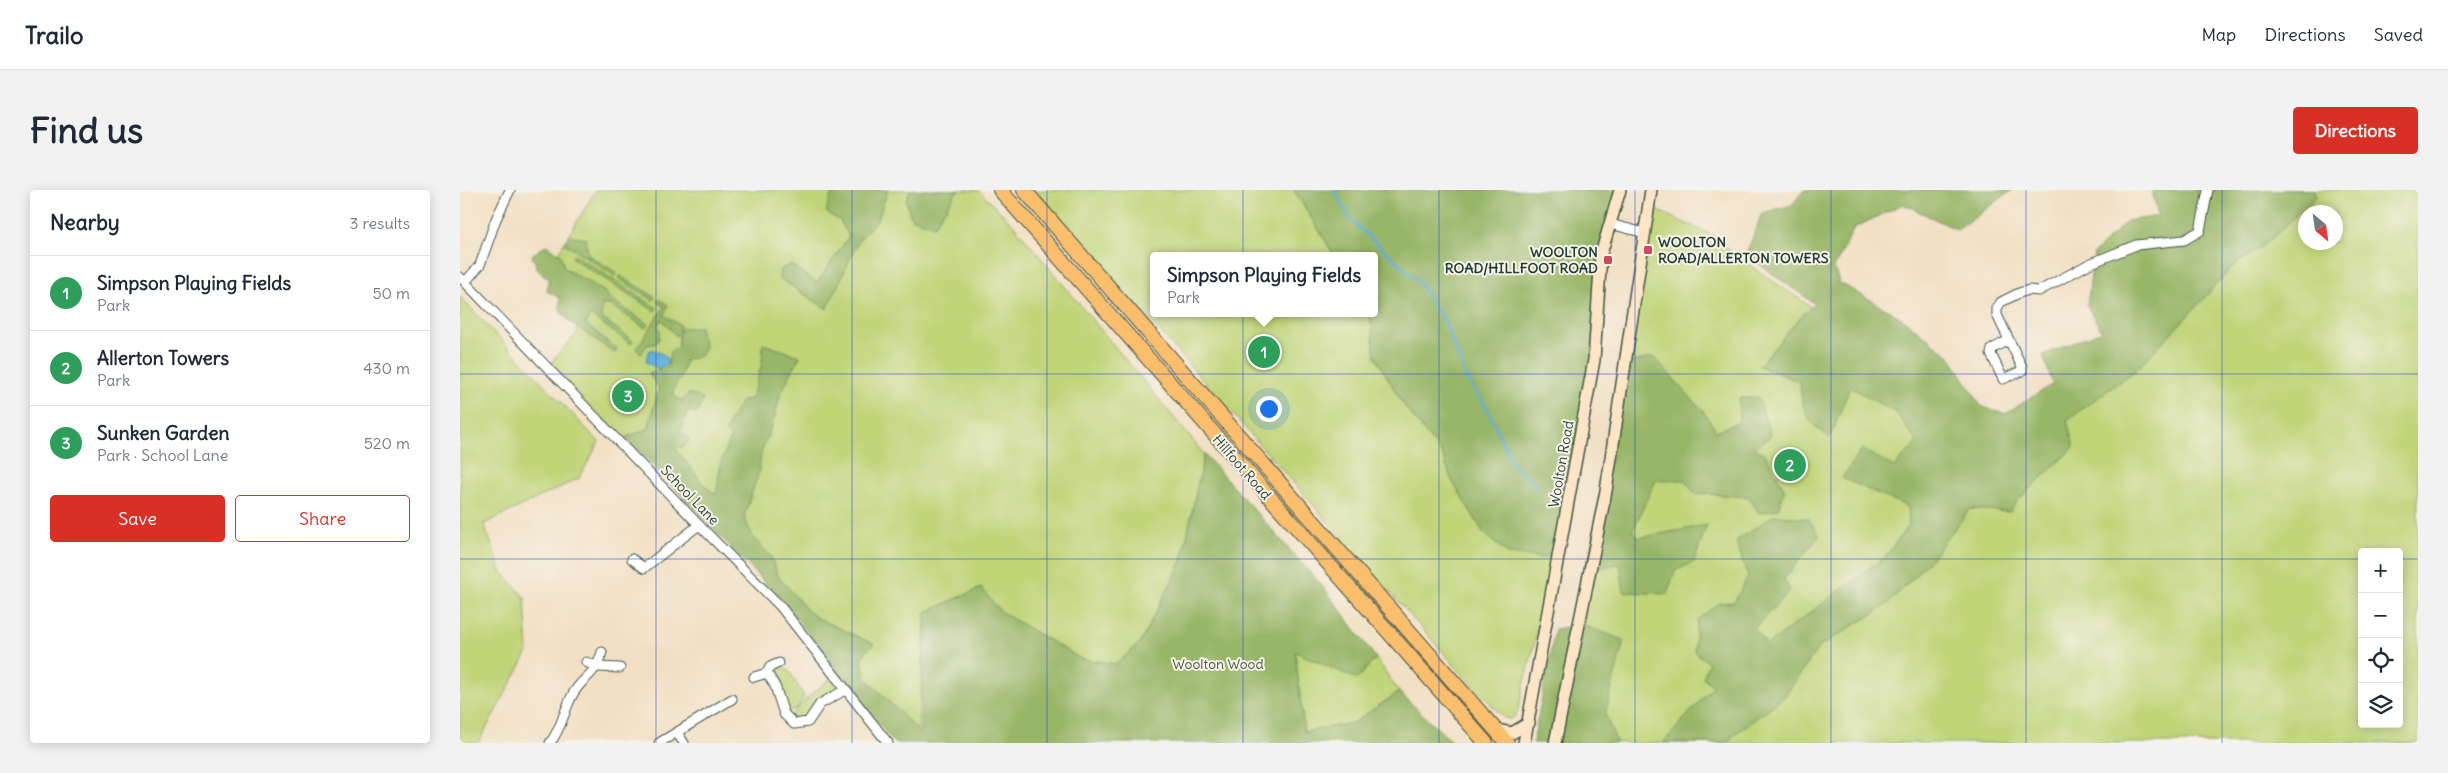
<!DOCTYPE html>
<html lang="en">
<head>
<meta charset="utf-8">
<style>
	body { margin:0; font-family:Delius,sans-serif; background:#f2f2f3; color:#1f2937 }
	.controls { position:absolute; right:15px; bottom:15px; display:grid; overflow:hidden; border-radius:5px; box-shadow:0 2px 12px #0003 }
	.controls button { width:45px; height:45px; display:grid; place-items:center; padding:0; border:0; border-bottom:1px solid #e0e1e3; background:#fff; color:#1f2937; font:25px sans-serif }
	.compass { position:absolute; left:1838px; top:15px; width:45px; height:45px; border-radius:50%; background:#fff; box-shadow:0 2px 12px #0003; rotate:151deg }
	.you { position:absolute; left:808px; top:218px; width:18px; height:18px; margin:-12px; border:4px solid #fff; border-radius:50%; background:#1a73e8; box-shadow:0 0 0 8px #1a73e833 }
	.badge { display:grid; place-items:center; width:32px; height:32px; border-radius:50%; background:#d93025; color:#fff; font-size:16px; font-weight:700 }
	.pin { position:absolute; translate:-50% -50%; border:2px solid #fff; box-shadow:0 1px 5px #0006 }
	.popup { position:absolute; left:690px; top:62px; width:228px; height:65px; box-sizing:border-box; display:grid; place-content:center; border-radius:5px; background:#fff; filter:drop-shadow(0 1px 4px #0005); font-size:16px; white-space:nowrap; color:#747a83 }
	.popup b { font-size:19px; color:#1f2937 }
	.popup::after { content:''; position:absolute; left:50%; top:100%; margin-left:-10px; border:10px solid transparent; border-top-color:#fff }
	.list { margin:0; padding:0; list-style:none }
	h2 { display:flex; justify-content:space-between; align-items:center; height:65px; margin:0; padding:0 20px; font-size:21px }
	h2 small { font-size:16px; font-weight:400; color:#747a83 }
	.list li { display:grid; grid-template-columns:32px 1fr auto; gap:15px; align-items:center; box-sizing:border-box; height:75px; padding:0 20px; border-top:1px solid #e0e1e3 }
	.list b { display:block; font-size:19px; white-space:nowrap }
	.list p { margin:0; font-size:16px; white-space:nowrap; color:#747a83 }
	.list em { font-size:16px; font-style:normal; color:#747a83 }
	.actions { display:flex; gap:10px; padding:15px 20px }
	.actions a { flex:1; padding:11px 0; border:1px solid #d93025; border-radius:5px; text-align:center; font-size:18px; color:#d93025 }
	.actions .main { background:#d93025; color:#fff }
	.icon { flex:none; width:28px; height:28px; fill:none; stroke:currentColor; stroke-width:2; stroke-linecap:round; stroke-linejoin:round }
	.map { position:relative; flex:none; width:1958px; height:553px; overflow:hidden; border-radius:5px }
	header { display:flex; align-items:center; gap:30px; box-sizing:border-box; height:70px; padding:0 25px; background:#fff; border-bottom:1px solid #e0e1e3 }
	header strong { font-size:24px }
	nav { display:flex; gap:28px; margin-inline-start:auto; font-size:18px }
	.intro { display:flex; align-items:center; justify-content:space-between; box-sizing:border-box; height:120px; padding:0 30px }
	h1 { margin:0; font-size:35px }
	.button { padding:12px 22px; border-radius:5px; background:#d93025; color:#fff; font-size:18px; font-weight:700 }
	main { display:flex; gap:30px; padding:0 30px }
	aside { flex:1; background:#fff; border-radius:5px; box-shadow:0 2px 12px #0003 }
	.map>svg:first-child { display:block }
	.green { fill:#c0d478; stroke:#708856; fill-rule:evenodd }
	.forest { fill:#98b668; stroke:#5c7a4e }
	.water { fill:#5fafd9; stroke:#3f7686 }
	.lines { fill:none; stroke-linecap:round; stroke-linejoin:round }
	.stream { stroke:#5fafd9; stroke-width:2.5 }
	.minor-casing { stroke:#3f554a; stroke-width:11 }
	.secondary-casing { stroke:#3f554a; stroke-width:14 }
	.trunk-casing { stroke:#3f554a; stroke-width:16 }
	.minor { stroke:#fff; stroke-width:9 }
	.secondary { stroke:#fde5c5; stroke-width:11 }
	.trunk { stroke:#fabe6d; stroke-width:14 }
	.grid { fill:none; stroke:#1d4ed8; stroke-width:1; stroke-opacity:0.55 }
	.poi-dot { fill:#d1495b; stroke:#f7f3e8; stroke-width:2 }
	.labels { text-anchor:middle; dominant-baseline:central; stroke-width:4; stroke-linejoin:round; paint-order:stroke }
	.poi-label { font-size:14px; font-weight:bold; fill:#1f3d34; stroke:#f7f3e8; text-anchor:start }
	.street-label { font-size:14px; fill:#1f3d34; stroke:#f7f3e8 }
	.park-label { font-size:14px; fill:#3f5b42; stroke:#f7f3e8 }
</style>
</head>
<body>
<header>
<strong>Trailo</strong>
<nav><a>Map</a><a>Directions</a><a>Saved</a></nav>
</header>
<div class="intro"><h1>Find us</h1><a class="button">Directions</a></div>
<main>
<aside>
<h2>Nearby<small>3 results</small></h2>
<ul class="list">
<li><span class="badge" style="background:#2e9e5b">1</span><div><b>Simpson Playing Fields</b><p>Park</p></div><em>50 m</em></li>
<li><span class="badge" style="background:#2e9e5b">2</span><div><b>Allerton Towers</b><p>Park</p></div><em>430 m</em></li>
<li><span class="badge" style="background:#2e9e5b">3</span><div><b>Sunken Garden</b><p>Park · School Lane</p></div><em>520 m</em></li>
</ul>
<div class="actions"><a class="main">Save</a><a>Share</a></div>
</aside>
<div class="map">
<svg width="1958" height="553" viewBox="0 0 1958 553">
	<rect width="100%" height="100%" fill="#f7f3e8"/>
	<filter id="ink" filterUnits="userSpaceOnUse"><feTurbulence type="fractalNoise" baseFrequency=".02" numOctaves="2"/><feDisplacementMap in="SourceGraphic" scale="10" xChannelSelector="R" yChannelSelector="G"/><feConvolveMatrix kernelMatrix="1 2 1 2 8 2 1 2 1" color-interpolation-filters="sRGB"/></filter>
	<filter id="wash" filterUnits="userSpaceOnUse"><feTurbulence type="fractalNoise" baseFrequency=".0096" numOctaves="4" result="noise"/><feDisplacementMap in="SourceGraphic" scale="20" xChannelSelector="R" yChannelSelector="G"/><feGaussianBlur stdDeviation="1.12" result="paint"/><feColorMatrix in="noise" values="0 0 0 0 0 0 0 0 0 0 0 0 0 0 0 0 0 1.4 0 .05"/><feComposite in="paint" operator="in"/></filter>
	<g filter="url(#wash)">
		<rect width="100%" height="100%" fill="#f2e0c4"/>
		<g class="green">
			<path d="M 136,0 L 518,0 L 552,33 L 744,264 L 722,371 L 680,453 L 656,474 L 621,469 L 541,422 L 521,398 L 466,422 L 457,553 L 320,403 L 193,274 L 128,216 L 91,172 L 118,142 L 95,68 Z"/>
			<path d="M 575,0 L 834,0 L 875,66 L 694,66 L 694,123 L 910,123 L 915,166 L 943,214 L 982,264 L 992,291 L 1097,361 L 1057,524 L 1051,529 L 1044,528 L 1004,486 Z"/>
			<path d="M 1804,0 L 1958,0 L 1958,553 L 1098,553 L 1190,17 L 1249,44 L 1279,68 L 1363,125 L 1528,246 L 1609,192 ZM 1846,22 L 1876,22 L 1876,52 L 1846,52 ZM 1902,362 L 1939,362 L 1939,534 L 1902,534 Z"/>
			<path d="M 0,107 L 139,252 L 119,288 L 24,334 L 41,381 L 65,408 L 68,462 L 18,553 L 0,553 Z"/>
			<path d="M 835,461 L 897,489 L 916,468 L 939,502 L 893,533 L 844,542 Z"/>
			<path d="M 321,477 L 328,480 L 344,506 L 337,518 L 327,523 L 314,487 L 314,481 Z"/>
			<path d="M 371,488 L 376,496 L 376,500 L 355,513 L 348,527 L 340,532 L 330,527 L 351,504 Z"/>
		</g>
		<g class="forest">
			<path d="M 382,0 L 428,0 L 418,29 L 399,50 L 367,119 L 319,88 L 320,79 L 331,75 L 357,93 L 389,46 L 380,31 L 366,22 L 371,5 Z"/>
			<path d="M 450,0 L 498,0 L 474,36 L 451,28 L 446,11 Z"/>
			<path d="M 834,0 L 1158,0 L 1139,63 L 1132,167 L 1097,361 L 1084,368 L 1048,364 L 1023,342 L 992,291 L 982,264 L 943,214 L 915,166 L 910,123 L 914,123 L 914,66 L 875,66 Z"/>
			<path d="M 1344,0 L 1552,0 L 1498,40 L 1443,14 L 1394,38 L 1374,78 L 1380,93 L 1440,127 L 1490,166 L 1521,216 L 1545,224 L 1593,194 L 1583,165 L 1642,141 L 1627,116 L 1634,63 L 1667,31 L 1698,26 L 1692,0 L 1855,0 L 1856,7 L 1809,51 L 1771,78 L 1739,114 L 1676,180 L 1607,230 L 1614,257 L 1557,311 L 1550,322 L 1510,319 L 1471,369 L 1427,415 L 1359,457 L 1324,507 L 1275,544 L 1267,553 L 1203,553 L 1253,496 L 1243,487 L 1249,473 L 1234,461 L 1237,430 L 1259,413 L 1274,412 L 1288,387 L 1276,351 L 1314,325 L 1349,329 L 1359,346 L 1324,389 L 1330,400 L 1294,439 L 1307,455 L 1426,366 L 1449,334 L 1448,317 L 1382,288 L 1402,259 L 1434,277 L 1457,252 L 1436,223 L 1390,197 L 1370,248 C 1345,231 1342,221 1340,192 L 1299,176 L 1341,126 L 1355,114 L 1285,64 C 1293,51 1296,37 1302,23 L 1332,15 Z"/>
			<path d="M 109,45 L 126,49 L 128,65 L 157,83 L 155,86 L 104,53 Z"/>
			<path d="M 86,55 L 101,65 L 104,78 L 145,102 L 149,108 L 188,134 L 185,138 L 151,115 L 142,115 L 141,127 L 173,151 L 171,154 L 130,125 L 126,134 L 157,159 L 155,163 L 111,133 L 100,121 L 100,108 L 87,101 L 89,89 L 78,80 L 72,65 Z"/>
			<path d="M 114,64 L 197,118 L 195,121 L 112,68 Z"/>
			<path d="M 160,86 L 195,107 L 193,110 L 159,89 Z"/>
			<path d="M 199,109 L 208,115 L 204,125 L 220,135 L 219,143 L 222,138 L 240,137 L 245,157 L 240,166 L 226,170 L 220,188 L 213,200 L 214,206 L 222,211 L 229,203 L 243,209 L 237,223 L 228,221 L 220,241 L 229,248 L 226,256 L 215,258 L 243,294 L 256,305 L 261,272 L 271,247 L 266,242 L 270,230 L 281,211 L 292,208 L 302,173 L 303,154 L 340,166 L 321,203 L 312,235 L 301,263 L 299,281 L 284,327 L 294,349 L 311,366 L 318,386 L 347,420 L 357,428 L 414,454 L 402,466 L 405,487 L 460,543 L 466,422 L 521,398 L 541,422 L 621,469 L 656,474 L 680,453 L 722,371 L 744,264 L 864,398 L 916,468 L 897,489 L 835,462 L 844,542 L 893,533 L 939,502 L 993,553 L 434,553 L 326,415 L 166,247 L 188,239 L 199,198 L 189,184 L 208,177 L 210,162 L 218,157 L 219,145 L 215,145 L 202,129 L 197,136 L 200,140 L 199,149 L 195,154 L 187,155 L 181,164 L 176,159 L 204,117 L 197,112 Z"/>
			<path d="M 1194,167 L 1243,221 L 1256,241 L 1279,232 L 1279,208 L 1298,207 L 1311,246 L 1293,258 L 1305,264 L 1325,300 L 1318,319 L 1299,323 L 1289,307 L 1234,303 L 1225,290 L 1196,290 L 1173,340 L 1178,348 L 1247,335 L 1234,372 L 1215,381 L 1207,404 L 1164,402 L 1160,374 L 1130,379 L 1167,173 Z"/>
			<path d="M 1122,435 L 1164,450 L 1145,524 L 1157,553 L 1073,553 L 1095,439 Z"/>
		</g>
		<path class="water" d="M 192,159 L 206,166 L 208,174 L 198,179 L 186,172 L 188,162 Z"/>
		<g class="lines">
			<path class="stream" d="M 874,0 L 890,29 L 957,90 L 985,132 L 1007,190 L 1027,218 L 1052,273 L 1078,297"/>
		</g>
	</g>
	<g filter="url(#ink)">
		<g class="lines">
			<g class="minor-casing">
				<g id="minor">
					<path d="M 1150,34 L 1185,43"/>
					<path d="M 0,87 L 239,335 L 320,416 L 428,553"/>
					<path d="M 6,91 L 20,75 L 36,29 L 50,0"/>
					<path d="M 1549,150 L 1532,159 L 1531,164 L 1543,189 L 1562,181 L 1562,177 L 1537,125 L 1537,118 L 1541,112 L 1559,103 L 1569,100 L 1579,101 L 1629,74 L 1676,55 L 1724,50 L 1740,41 L 1748,0"/>
					<path d="M 172,369 L 184,378 L 239,335"/>
					<path d="M 126,472 L 138,477 L 160,478"/>
					<path d="M 307,483 L 315,496 L 324,524 L 334,534 L 348,532 L 360,514 L 385,500"/>
					<path d="M 294,487 L 307,483 L 310,477 L 319,473"/>
					<path d="M 217,543 L 224,553"/>
					<path d="M 90,553 C 102,538 104,520 113,504 C 123,486 135,487 142,462"/>
					<path d="M 199,553 L 272,509"/>
				</g>
			</g>
			<g class="secondary-casing">
				<g id="secondary">
					<path d="M 1036,540 L 1052,543 L 1069,533"/>
					<path d="M 1064,553 L 1134,170 L 1141,64 L 1160,0"/>
					<path d="M 1095,553 L 1146,301 L 1191,0"/>
				</g>
			</g>
			<g class="trunk-casing">
				<g id="trunk">
					<path d="M 540,0 L 1026,553"/>
					<path d="M 564,0 L 1047,553"/>
				</g>
			</g>
			<use href="#minor" class="minor"/>
			<use href="#secondary" class="secondary"/>
			<use href="#trunk" class="trunk"/>
		</g>
	</g>
	<path class="grid" d="M 196,0 L 196,553M 392,0 L 392,553M 587,0 L 587,553M 783,0 L 783,553M 979,0 L 979,553M 1175,0 L 1175,553M 1371,0 L 1371,553M 1566,0 L 1566,553M 1762,0 L 1762,553M 0,184 L 1958,184M 0,369 L 1902,369M 1939,369 L 1958,369"/>
	<g class="poi-dot">
		<rect x="1183" y="55" width="10" height="10" rx="2.5"/>
		<rect x="1143" y="65" width="10" height="10" rx="2.5"/>
	</g>
	<g class="labels">
		<g class="poi-label">
			<text x="1198" y="52">WOOLTON<tspan x="1198" dy="16">ROAD/ALLERTON TOWERS</tspan></text>
			<text x="1138" y="62" text-anchor="end">WOOLTON<tspan x="1138" dy="16">ROAD/HILLFOOT ROAD</tspan></text>
		</g>
		<g class="street-label">
			<text transform="translate(1101 274) rotate(-80)">Woolton Road</text>
			<text transform="translate(782 277) rotate(49)">Hillfoot Road</text>
			<text transform="translate(230 305) rotate(46)">School Lane</text>
		</g>
		<g class="park-label">
			<text x="758" y="474">Woolton Wood</text>
		</g>
	</g>
</svg>
<div class="controls">
<button>+</button>
<button>−</button>
<button><svg class="icon" aria-label="locate" viewBox="0 0 24 24"><circle cx="12" cy="12" r="6"/><path d="M12 2v4M12 18v4M2 12h4M18 12h4"/></svg></button>
<button><svg class="icon" aria-label="layers" viewBox="0 0 24 24"><path d="M12 4l9 5-9 5-9-5zM3 14l9 5 9-5"/></svg></button>
</div>
<svg class="compass" viewBox="-18 -18 36 36"><path d="M0-13l5 13h-10z" fill="#e53935"/><path d="M0 13l5-13h-10z" fill="#747a83"/></svg>
<div class="you"></div>
<div class="pin badge" style="left:804px;top:162px;background:#2e9e5b">1</div>
<div class="popup"><b>Simpson Playing Fields</b>Park</div>
<div class="pin badge" style="left:1330px;top:275px;background:#2e9e5b">2</div>
<div class="pin badge" style="left:168px;top:206px;background:#2e9e5b">3</div>
</div>
</main>
</body>
</html>
